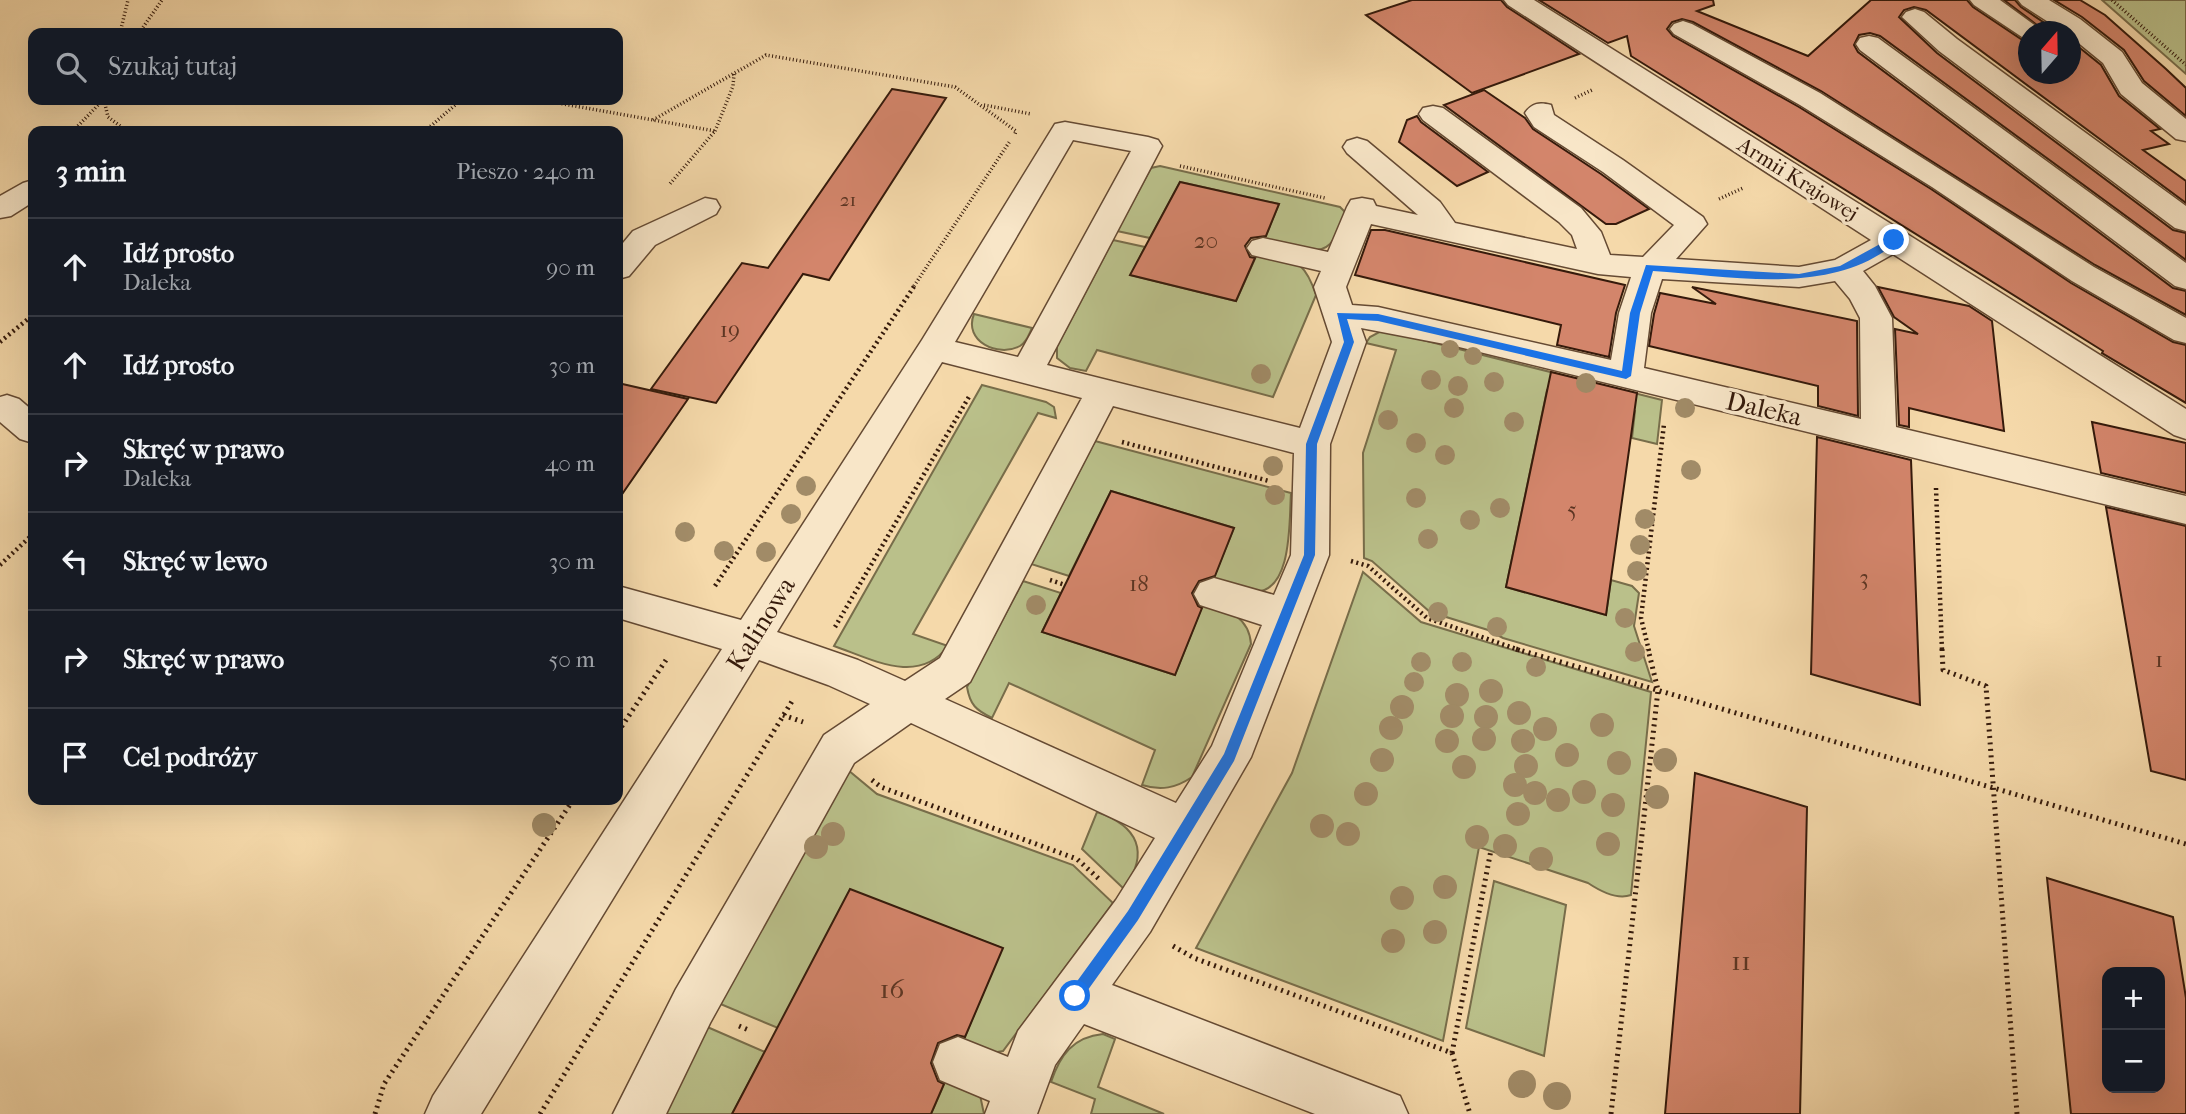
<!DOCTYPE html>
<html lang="pl">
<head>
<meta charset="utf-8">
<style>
	body { margin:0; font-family:"IM FELL French Canon",serif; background:#242831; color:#f1f3f6 }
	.controls { position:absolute; right:21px; bottom:21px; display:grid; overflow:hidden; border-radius:14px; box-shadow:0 7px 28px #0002 }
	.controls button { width:63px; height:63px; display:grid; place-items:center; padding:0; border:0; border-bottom:2px solid #363941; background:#171b24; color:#f1f3f6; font:35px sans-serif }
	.compass { position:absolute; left:2018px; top:21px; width:63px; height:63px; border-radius:50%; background:#171b24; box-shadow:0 7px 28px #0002; rotate:20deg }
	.stop { position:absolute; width:21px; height:21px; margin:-16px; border:5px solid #1a73e8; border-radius:50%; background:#fff }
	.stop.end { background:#1a73e8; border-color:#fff; box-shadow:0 2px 7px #0008 }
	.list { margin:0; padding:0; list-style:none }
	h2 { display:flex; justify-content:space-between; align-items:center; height:91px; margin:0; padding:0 28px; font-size:30px }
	h2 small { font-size:23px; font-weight:400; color:#9ea1a6 }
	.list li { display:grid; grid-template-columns:46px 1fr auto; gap:21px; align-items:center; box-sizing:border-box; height:98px; padding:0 28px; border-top:2px solid #363941 }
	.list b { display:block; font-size:26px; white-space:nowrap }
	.list p { margin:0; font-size:23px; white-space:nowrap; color:#9ea1a6 }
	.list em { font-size:23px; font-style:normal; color:#9ea1a6 }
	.icon { flex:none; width:38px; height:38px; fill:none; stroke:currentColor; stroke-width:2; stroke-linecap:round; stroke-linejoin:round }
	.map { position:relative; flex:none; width:2186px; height:1114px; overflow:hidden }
	.search { position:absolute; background:#171b24; box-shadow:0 7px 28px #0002; left:28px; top:28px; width:595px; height:77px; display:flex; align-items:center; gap:18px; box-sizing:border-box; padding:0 24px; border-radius:14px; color:#9ea1a6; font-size:26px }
	.panel { position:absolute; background:#171b24; box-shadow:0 7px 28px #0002; left:28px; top:126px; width:595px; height:679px; border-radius:14px }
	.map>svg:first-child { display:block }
	.green { fill:#bac08a; stroke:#786d4a; stroke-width:2 }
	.building { fill:#d3856b; stroke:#351a0b; stroke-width:2; fill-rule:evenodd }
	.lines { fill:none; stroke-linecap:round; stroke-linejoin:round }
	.minor-casing { stroke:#654a33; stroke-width:3 }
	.path-far2 { stroke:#351a0b; stroke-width:3.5; stroke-dasharray:1 2.5; stroke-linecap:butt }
	.path-far1 { stroke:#351a0b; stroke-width:4.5; stroke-dasharray:2 3.5; stroke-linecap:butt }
	.path { stroke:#351a0b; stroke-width:5; stroke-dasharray:2 4.5; stroke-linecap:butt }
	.minor { fill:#f8e6c8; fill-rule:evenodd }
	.tree { fill:#a18b67 }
	.route { fill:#1a73e8 }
	.labels { text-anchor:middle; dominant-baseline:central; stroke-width:7; stroke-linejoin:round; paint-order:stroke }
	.far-number-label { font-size:19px; fill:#5c3523 }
	.far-street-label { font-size:21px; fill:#351a0b; stroke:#f8e6c8 }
	.number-label { font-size:23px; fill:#5c3523 }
	.street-label { font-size:26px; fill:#351a0b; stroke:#f8e6c8 }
	.near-number-label { font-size:28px; fill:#5c3523 }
</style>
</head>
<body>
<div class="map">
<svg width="2186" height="1114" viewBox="0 0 2186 1114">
	<rect width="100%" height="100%" fill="#f5d9aa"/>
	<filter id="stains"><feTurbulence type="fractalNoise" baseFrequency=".00286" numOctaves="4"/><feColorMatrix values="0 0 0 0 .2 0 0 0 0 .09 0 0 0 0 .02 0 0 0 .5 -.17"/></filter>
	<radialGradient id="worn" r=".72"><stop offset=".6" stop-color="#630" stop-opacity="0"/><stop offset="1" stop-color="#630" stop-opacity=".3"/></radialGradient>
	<g class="green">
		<path d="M 2102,0 L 2186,0 L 2186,74 Z"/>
		<path d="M 1160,166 L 1340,207 L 1345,212 C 1341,222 1337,237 1330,244 C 1315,259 1281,245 1263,242 L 1279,204 L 1180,182 L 1150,238 L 1117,231 L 1151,168 Z"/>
		<path d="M 1113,240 L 1145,247 L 1131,275 L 1236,301 L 1258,252 C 1294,263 1303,256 1316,295 L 1273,397 L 1097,350 L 1086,371 L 1070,368 L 1057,358 L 1057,346 Z"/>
		<path d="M 974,314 L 1032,328 C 1029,334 1027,342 1020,346 C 998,358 963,341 974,314 Z"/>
		<path d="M 1383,330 L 1662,400 L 1657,444 L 1632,438 L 1635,411 L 1547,390 L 1506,587 L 1606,615 L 1611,580 L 1632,586 L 1639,593 L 1634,626 L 1652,682 L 1503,638 L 1488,630 L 1430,612 L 1372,561 L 1364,558 L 1363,453 L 1396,350 L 1366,343 L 1370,337 Z"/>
		<path d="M 982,385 L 1046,402 L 1054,407 L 1056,418 L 1038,413 L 913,634 L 948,646 C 918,686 872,659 834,646 Z"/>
		<path d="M 1095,441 L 1291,493 C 1289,520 1293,591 1255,592 C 1242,592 1225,585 1212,582 L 1234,528 L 1111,491 L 1069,576 L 1031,564 Z"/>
		<path d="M 1363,572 L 1421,622 L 1651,692 L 1631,895 C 1617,900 1600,891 1588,883 L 1479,847 L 1443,1041 L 1196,948 L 1292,773 Z"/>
		<path d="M 1023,581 L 1061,593 L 1042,632 L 1175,675 L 1204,602 C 1227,610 1249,616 1251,644 L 1192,777 C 1176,788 1161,791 1142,785 L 1155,750 L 1009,683 L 992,718 C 976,710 970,705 967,687 Z"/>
		<path d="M 848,770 L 877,794 L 1073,865 L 1113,903 L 1003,1051 L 992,1053 L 961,1046 L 1002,948 L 850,890 L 778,1028 L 718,1003 Z"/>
		<path d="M 1097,812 C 1138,826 1150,852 1124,889 L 1082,849 Z"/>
		<path d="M 1494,881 L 1566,905 L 1544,1056 L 1466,1028 Z"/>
		<path d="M 705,1026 L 765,1052 L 732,1114 L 658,1114 Z"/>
		<path d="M 1103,1034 L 1115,1039 L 1098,1087 L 1164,1114 L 1091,1114 L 1095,1099 L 1051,1082 C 1060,1055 1073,1037 1103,1034 Z"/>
		<path d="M 948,1075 L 980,1095 L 984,1114 L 931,1114 Z"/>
	</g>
	<g class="building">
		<path d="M 1412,0 L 1501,0 L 1507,7 L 1579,54 L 1472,93 L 1366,15 Z"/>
		<path d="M 1539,0 L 1713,0 L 1714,5 L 1697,11 L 1808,56 L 1871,0 L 1967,0 L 1973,7 L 2021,39 L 2028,41 L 2028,74 L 2070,74 L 2070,40 L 2101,65 L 2119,96 L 2160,129 L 2151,131 L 2169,144 L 2143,150 L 2186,181 L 2186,203 L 1926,10 L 1914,7 L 1904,10 L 1899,17 L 1937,53 L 2173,230 L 2186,233 L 2186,260 L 1880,36 L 1870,33 L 1859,35 L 1854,45 L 1858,52 L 2173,288 L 2186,291 L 2186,315 L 2095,265 L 1821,91 L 1693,22 L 1682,19 L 1672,22 L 1667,29 L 1673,36 L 1799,107 L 1931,189 L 2071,283 L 2173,342 L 2186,345 L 2186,403 L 2102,353 L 2103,351 L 1631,56 L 1627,36 L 1608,43 Z"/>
		<path d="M 2004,0 L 2015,0 L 2021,7 L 2058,32 L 2046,32 Z"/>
		<path d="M 2054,0 L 2080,0 L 2105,15 L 2166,69 L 2186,88 L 2186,116 L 2144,81 L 2124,50 L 2082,17 Z"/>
		<path d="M 892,89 L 946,98 L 829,280 L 803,274 L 716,403 L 651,389 L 742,263 L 768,268 Z"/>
		<path d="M 1484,90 L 1525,118 L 1533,129 L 1601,174 L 1649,209 L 1616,224 L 1606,224 L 1444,105 Z"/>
		<path d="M 1417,116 L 1421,122 L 1488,172 L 1457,186 L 1399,142 L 1407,120 Z"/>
		<path d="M 1180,182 L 1279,204 L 1266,236 L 1251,238 L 1245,246 L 1250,257 L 1255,258 L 1236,301 L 1130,275 Z"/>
		<path d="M 1371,230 L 1385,230 L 1625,285 L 1616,313 L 1609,357 L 1557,345 L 1561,325 L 1355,275 Z"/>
		<path d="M 1692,287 L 1857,321 L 1858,416 L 1818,406 L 1818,386 L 1649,346 L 1654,314 L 1660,293 L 1716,304 Z"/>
		<path d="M 1878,287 L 1969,306 L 1992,321 L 2004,431 L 1909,408 L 1909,427 L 1899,425 L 1895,329 L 1918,334 L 1894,317 Z"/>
		<path d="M 1551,372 L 1637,393 L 1606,615 L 1506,587 Z"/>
		<path d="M 618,383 L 688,399 L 618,500 Z"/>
		<path d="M 2092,422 L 2186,443 L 2186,493 L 2101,473 Z"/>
		<path d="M 1817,437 L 1911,460 L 1920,705 L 1811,674 Z"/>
		<path d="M 1111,491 L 1234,528 L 1215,576 L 1199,581 L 1192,593 L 1198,606 L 1202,608 L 1175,675 L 1042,632 Z"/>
		<path d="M 2106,507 L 2186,526 L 2186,780 L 2151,771 Z"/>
		<path d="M 1695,773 L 1807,807 L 1800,1114 L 1665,1114 Z"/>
		<path d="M 2047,878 L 2173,917 L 2186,998 L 2186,1114 L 2071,1114 ZM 2107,972 L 2160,972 L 2160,1088 L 2107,1088 Z"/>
		<path d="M 850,889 L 1003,948 L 965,1037 L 957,1035 L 938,1043 L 931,1063 L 938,1081 L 944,1084 L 931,1114 L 732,1114 Z"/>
	</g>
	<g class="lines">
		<g class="minor-casing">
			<g id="minor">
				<path d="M 1504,0 L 1534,0 L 2186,409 L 2186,439 L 2174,435 L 1893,254 L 1863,271 L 1875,286 L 1892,318 L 1896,427 L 2186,496 L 2186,524 L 1455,346 L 1361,328 L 1366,342 L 1330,444 L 1329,555 L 1251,757 L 1150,932 L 1112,985 L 1400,1096 L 1408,1114 L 1315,1114 L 1084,1024 L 1055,1065 L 1037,1114 L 985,1114 L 990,1101 L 940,1080 L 933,1062 L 940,1044 L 958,1037 L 1008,1057 L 1018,1031 L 1116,900 L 1155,838 L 911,723 L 854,763 L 710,1023 L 666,1114 L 613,1114 L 676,989 L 824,735 L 870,704 L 828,685 L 759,660 L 481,1114 L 425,1114 L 433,1096 L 722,649 L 618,618 L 618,586 L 741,620 L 922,340 L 1055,124 L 1065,122 L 1148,137 L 1158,140 L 1162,146 L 1047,365 L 1300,428 L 1332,342 L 1314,287 L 1321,271 L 1252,255 L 1247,248 L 1252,241 L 1263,238 L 1328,252 L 1347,207 L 1351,200 L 1362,198 L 1373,200 L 1376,206 L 1418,215 L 1347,153 L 1343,147 L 1347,141 L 1357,138 L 1367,141 L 1440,202 L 1455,223 L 1577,249 L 1572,235 L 1559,222 L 1423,120 L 1419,114 L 1423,108 L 1433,106 L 1443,108 L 1581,208 L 1601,232 L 1610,255 L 1643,257 L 1674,225 L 1603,172 L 1534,127 L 1525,113 C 1532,103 1539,102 1551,105 L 1554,115 L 1623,160 L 1703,217 L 1707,224 L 1676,259 L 1799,267 L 1835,260 L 1871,240 L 1508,5 ZM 1073,140 L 1131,151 L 1018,357 L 955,342 ZM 1371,224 L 1598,274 L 1631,277 L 1619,313 L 1611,360 L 1378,307 L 1352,305 L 1346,287 ZM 1662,279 L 1799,287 L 1835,281 L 1850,299 L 1860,318 L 1861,419 L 1644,368 L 1651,313 ZM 942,362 L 1082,398 L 940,658 L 905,681 L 858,660 L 777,632 ZM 1113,406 L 1294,453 L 1291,555 L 1274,595 L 1214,578 L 1200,583 L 1194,594 L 1200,605 L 1262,625 L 1212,746 L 1176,803 L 945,699 L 970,682 Z"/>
				<path d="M 1970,0 L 2000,0 L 2044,32 L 2028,32 L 2028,39 L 2022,37 L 1974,5 Z"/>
				<path d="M 2018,0 L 2049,0 L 2080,19 L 2122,52 L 2142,83 L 2186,119 L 2186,141 L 2176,139 L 2121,94 L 2103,63 L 2070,36 L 2070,32 L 2064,32 L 2022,5 Z"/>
				<path d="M 1915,9 L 1924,12 L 1957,39 L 2186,206 L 2186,231 L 2175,228 L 1939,51 L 1902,17 L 1906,12 Z"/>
				<path d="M 1683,21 L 1692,24 L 1820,93 L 2094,267 L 2186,318 L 2186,343 L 2174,340 L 2072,281 L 1932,187 L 1800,105 L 1674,34 L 1670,29 L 1674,24 Z"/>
				<path d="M 1869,36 L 1878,38 L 2186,263 L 2186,289 L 2175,286 L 1860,50 L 1856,44 L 1860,38 Z"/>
				<path d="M 33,180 L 33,202 L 11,216 L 0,218 L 0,196 L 23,183 Z"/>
				<path d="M 705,198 L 716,200 L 720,207 L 716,214 L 655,245 L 629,276 L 618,279 L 618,249 L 633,231 Z"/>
				<path d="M 7,395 L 19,399 L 33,411 L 33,443 L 20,439 L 0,422 L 0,397 Z"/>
			</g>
		</g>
		<g class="path-far2">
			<path d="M 2112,0 L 2186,65"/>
			<path d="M 120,33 L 128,0"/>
			<path d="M 139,33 L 162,0"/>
			<path d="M 1575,98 L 1592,90"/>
			<path d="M 104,100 L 108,117 L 127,131"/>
			<path d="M 541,100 L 715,131 L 669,185"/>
			<path d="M 984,105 L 1031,114"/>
			<path d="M 653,120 L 766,55 L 955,87 L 1016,131 L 1015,134"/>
			<path d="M 73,131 L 103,100"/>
			<path d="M 425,131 L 461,100"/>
			<path d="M 715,131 L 733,86 L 734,74"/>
			<path d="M 1180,166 L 1325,198"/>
			<path d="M 1719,199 L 1743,188"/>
			<path d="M 914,286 L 1010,141"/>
		</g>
		<g class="path-far1">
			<path d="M 0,342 L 33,315"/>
			<path d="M 1122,442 L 1269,481"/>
			<path d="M 1936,488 L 1942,651"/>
			<path d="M 1351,561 L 1368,566 L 1427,618 L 1522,651"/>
			<path d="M 0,565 L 33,534"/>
			<path d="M 1050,580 L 1065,585"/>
			<path d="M 715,586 L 915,285"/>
			<path d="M 835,627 L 970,395"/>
			<path d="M 1649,651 L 1641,618 L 1664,424"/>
		</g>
		<g class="path">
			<path d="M 1516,649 L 2186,844"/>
			<path d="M 1942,649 L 1943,670 L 1986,686 L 2017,1114"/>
			<path d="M 783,715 L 803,722"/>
			<path d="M 618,732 L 666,660"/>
			<path d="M 872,780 L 881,787 L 1077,859 L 1099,879"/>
			<path d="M 1173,946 L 1194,958 L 1452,1053 L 1470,1114"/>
			<path d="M 739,1026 L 751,1031"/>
			<path d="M 1452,1053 L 1491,850"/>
			<path d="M 375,1114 L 384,1084 L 573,800"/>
			<path d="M 540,1114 L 794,698"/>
			<path d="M 1611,1114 L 1658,690 L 1648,649"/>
		</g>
		<use href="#minor" class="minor"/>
	</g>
	<g class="tree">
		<circle cx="1450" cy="349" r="9"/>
		<circle cx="1473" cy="356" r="9"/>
		<circle cx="1261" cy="374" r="10"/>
		<circle cx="1431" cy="380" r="10"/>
		<circle cx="1494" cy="382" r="10"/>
		<circle cx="1586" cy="383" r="10"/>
		<circle cx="1458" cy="386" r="10"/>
		<circle cx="1454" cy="408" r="10"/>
		<circle cx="1685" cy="408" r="10"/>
		<circle cx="1388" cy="420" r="10"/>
		<circle cx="1514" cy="422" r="10"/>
		<circle cx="1416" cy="443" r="10"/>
		<circle cx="1445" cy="455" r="10"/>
		<circle cx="1273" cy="466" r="10"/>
		<circle cx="1691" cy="470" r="10"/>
		<circle cx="806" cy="486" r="10"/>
		<circle cx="1275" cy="495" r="10"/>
		<circle cx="1416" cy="498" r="10"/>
		<circle cx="1500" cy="508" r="10"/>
		<circle cx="791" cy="514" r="10"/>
		<circle cx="1645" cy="519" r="10"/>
		<circle cx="1470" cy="520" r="10"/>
		<circle cx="685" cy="532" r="10"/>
		<circle cx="1428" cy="539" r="10"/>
		<circle cx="1640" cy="545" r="10"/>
		<circle cx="724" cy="551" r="10"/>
		<circle cx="766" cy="552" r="10"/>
		<circle cx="1637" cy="571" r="10"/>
		<circle cx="1036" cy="605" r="10"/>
		<circle cx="1438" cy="612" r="10"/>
		<circle cx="1625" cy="618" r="10"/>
		<circle cx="1497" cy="627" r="10"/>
		<circle cx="1635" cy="652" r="10"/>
		<circle cx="1421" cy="662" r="10"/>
		<circle cx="1462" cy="662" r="10"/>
		<circle cx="1536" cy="667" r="10"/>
		<circle cx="1414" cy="682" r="10"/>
		<circle cx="1491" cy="691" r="12"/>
		<circle cx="1457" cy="695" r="12"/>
		<circle cx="1402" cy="707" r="12"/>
		<circle cx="1519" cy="713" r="12"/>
		<circle cx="1452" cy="716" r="12"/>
		<circle cx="1486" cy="717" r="12"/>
		<circle cx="1602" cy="725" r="12"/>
		<circle cx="1391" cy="728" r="12"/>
		<circle cx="1545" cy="729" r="12"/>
		<circle cx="1484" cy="739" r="12"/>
		<circle cx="1447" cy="741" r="12"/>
		<circle cx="1523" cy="741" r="12"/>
		<circle cx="1567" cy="755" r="12"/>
		<circle cx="1382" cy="760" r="12"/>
		<circle cx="1665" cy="760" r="12"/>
		<circle cx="1619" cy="763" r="12"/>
		<circle cx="1526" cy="766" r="12"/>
		<circle cx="1464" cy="767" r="12"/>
		<circle cx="1515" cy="785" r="12"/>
		<circle cx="1584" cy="792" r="12"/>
		<circle cx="1535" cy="793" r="12"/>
		<circle cx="1366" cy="794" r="12"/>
		<circle cx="1657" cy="797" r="12"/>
		<circle cx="1558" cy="800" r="12"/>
		<circle cx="1613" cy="805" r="12"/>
		<circle cx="1518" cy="814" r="12"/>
		<circle cx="544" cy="825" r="12"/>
		<circle cx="1322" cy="826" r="12"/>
		<circle cx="833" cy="834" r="12"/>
		<circle cx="1348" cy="834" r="12"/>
		<circle cx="1477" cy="837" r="12"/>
		<circle cx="1608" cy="844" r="12"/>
		<circle cx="1505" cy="846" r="12"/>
		<circle cx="816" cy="847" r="12"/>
		<circle cx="1541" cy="859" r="12"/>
		<circle cx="1445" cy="887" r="12"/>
		<circle cx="1402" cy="898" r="12"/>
		<circle cx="1435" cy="932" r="12"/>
		<circle cx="1393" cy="941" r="12"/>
		<circle cx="1522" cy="1084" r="14"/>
		<circle cx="1557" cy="1096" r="14"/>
	</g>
	<path class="route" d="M 1891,238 L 1899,240 C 1834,298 1732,276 1653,271 L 1640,313 L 1631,376 L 1626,379 L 1378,321 L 1347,319 L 1354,342 L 1317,444 L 1315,555 L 1234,761 L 1138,920 L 1080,1001 L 1075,1003 L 1070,1001 L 1068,996 L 1070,991 L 1128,911 L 1224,754 L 1304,555 L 1306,444 L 1344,342 L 1337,313 L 1378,314 L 1622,371 L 1630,313 L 1646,265 L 1799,274 L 1840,266 Z"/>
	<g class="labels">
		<g class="far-number-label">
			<text x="848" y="200">21</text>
		</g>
		<g class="far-street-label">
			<text transform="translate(1798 179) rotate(32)">Armii Krajowej</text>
		</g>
		<g class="number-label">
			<text x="1206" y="240">20</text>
			<text x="730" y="329">19</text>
			<text x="1572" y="509">5</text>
			<text x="1864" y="577">3</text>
			<text x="1139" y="583">18</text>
			<text x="2159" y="659">1</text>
		</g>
		<g class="street-label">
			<text transform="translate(1764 409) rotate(13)">Daleka</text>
			<text transform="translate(761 624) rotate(-58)">Kalinowa</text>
		</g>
		<g class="near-number-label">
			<text x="1741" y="960">11</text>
			<text x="892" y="988">16</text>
		</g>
	</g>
	<rect width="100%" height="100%" filter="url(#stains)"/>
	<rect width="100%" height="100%" fill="url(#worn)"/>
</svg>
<div class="controls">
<button>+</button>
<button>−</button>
</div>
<svg class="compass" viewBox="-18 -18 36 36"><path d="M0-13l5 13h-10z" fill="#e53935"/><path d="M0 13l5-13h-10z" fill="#9ea1a6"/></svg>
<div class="stop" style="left:1075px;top:996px"></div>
<div class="stop end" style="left:1894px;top:240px"></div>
<div class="search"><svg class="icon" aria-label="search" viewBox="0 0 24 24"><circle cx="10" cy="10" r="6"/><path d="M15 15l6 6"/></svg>Szukaj tutaj</div>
<section class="panel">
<h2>3 min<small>Pieszo · 240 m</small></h2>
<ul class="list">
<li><svg class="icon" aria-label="ahead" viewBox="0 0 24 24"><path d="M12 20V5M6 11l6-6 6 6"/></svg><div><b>Idź prosto</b><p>Daleka</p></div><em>90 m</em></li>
<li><svg class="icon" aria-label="ahead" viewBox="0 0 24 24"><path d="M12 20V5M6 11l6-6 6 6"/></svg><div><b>Idź prosto</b></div><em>30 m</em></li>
<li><svg class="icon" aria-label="right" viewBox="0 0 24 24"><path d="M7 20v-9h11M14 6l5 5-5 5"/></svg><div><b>Skręć w prawo</b><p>Daleka</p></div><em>40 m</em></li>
<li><svg class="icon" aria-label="left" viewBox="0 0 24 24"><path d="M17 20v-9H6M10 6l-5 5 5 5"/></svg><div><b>Skręć w lewo</b></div><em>30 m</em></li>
<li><svg class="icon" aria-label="right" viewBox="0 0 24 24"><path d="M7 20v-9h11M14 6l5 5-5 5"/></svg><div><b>Skręć w prawo</b></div><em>50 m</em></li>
<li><svg class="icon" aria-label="arrive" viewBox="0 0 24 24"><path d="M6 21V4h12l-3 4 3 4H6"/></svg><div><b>Cel podróży</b></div></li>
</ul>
</section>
</div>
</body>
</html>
